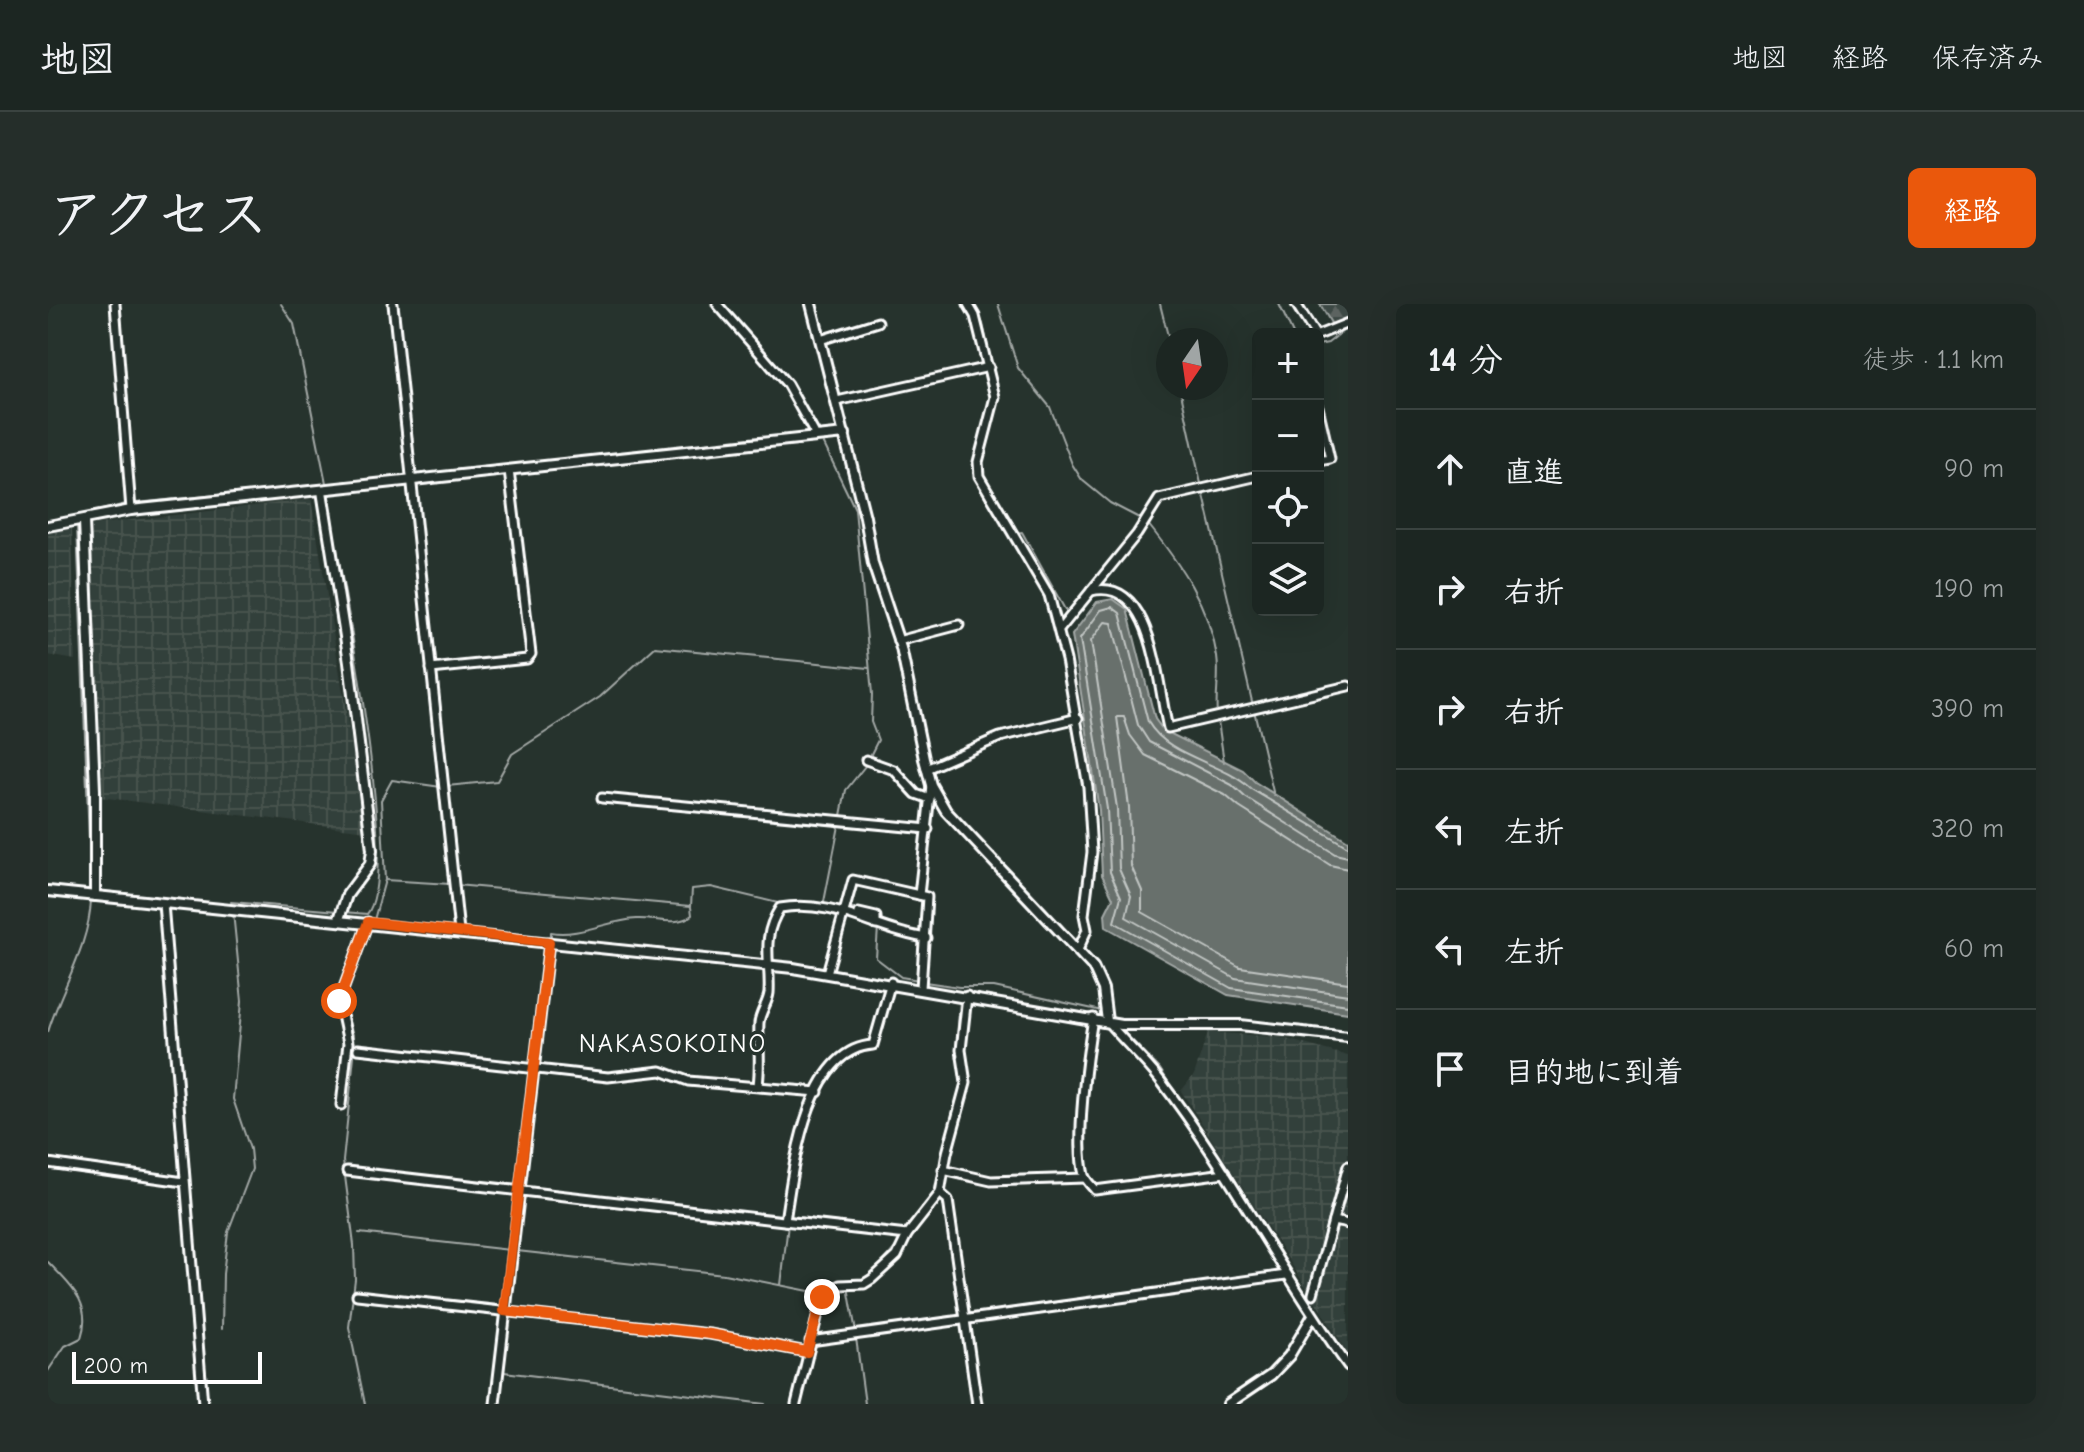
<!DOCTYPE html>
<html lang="ja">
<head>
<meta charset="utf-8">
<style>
	body { margin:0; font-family:"Comic Neue","Klee One",sans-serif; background:#252e2a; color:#f1f3f6 }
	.controls { position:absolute; right:24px; top:24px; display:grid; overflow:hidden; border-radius:12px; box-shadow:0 8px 32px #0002 }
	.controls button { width:72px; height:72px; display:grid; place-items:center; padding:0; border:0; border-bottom:2px solid #3a4340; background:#1c2622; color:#f1f3f6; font:40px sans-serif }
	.compass { position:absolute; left:1108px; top:24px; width:72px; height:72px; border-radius:50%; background:#1c2622; box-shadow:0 8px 32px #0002; rotate:193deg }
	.scale { position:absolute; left:24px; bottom:20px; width:190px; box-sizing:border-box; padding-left:8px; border:4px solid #fff; border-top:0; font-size:22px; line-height:28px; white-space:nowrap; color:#fff; -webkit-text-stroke:6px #26332d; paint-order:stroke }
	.stop { position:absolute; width:24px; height:24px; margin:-18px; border:6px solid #ea580c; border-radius:50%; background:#fff }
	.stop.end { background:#ea580c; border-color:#fff; box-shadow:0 2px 8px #0008 }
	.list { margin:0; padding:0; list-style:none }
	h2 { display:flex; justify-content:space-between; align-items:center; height:104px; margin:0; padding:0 32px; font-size:34px }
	h2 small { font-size:26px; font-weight:400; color:#a0a5a5 }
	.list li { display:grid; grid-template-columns:52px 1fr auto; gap:24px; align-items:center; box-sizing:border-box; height:120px; padding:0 32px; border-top:2px solid #3a4340 }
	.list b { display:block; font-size:30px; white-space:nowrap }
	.list em { font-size:26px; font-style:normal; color:#a0a5a5 }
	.icon { flex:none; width:44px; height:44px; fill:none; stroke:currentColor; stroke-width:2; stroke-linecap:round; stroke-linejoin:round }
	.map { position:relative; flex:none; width:1300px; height:1100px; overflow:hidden; border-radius:12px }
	header { display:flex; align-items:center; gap:48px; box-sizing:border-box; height:112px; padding:0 40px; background:#1c2622; border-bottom:2px solid #3a4340 }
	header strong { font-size:38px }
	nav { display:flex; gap:44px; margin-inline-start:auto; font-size:28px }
	.intro { display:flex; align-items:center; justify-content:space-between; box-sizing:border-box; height:192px; padding:0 48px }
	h1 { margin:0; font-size:56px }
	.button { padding:20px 36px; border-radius:12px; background:#ea580c; color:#fff; font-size:28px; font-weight:700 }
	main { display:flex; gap:48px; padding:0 48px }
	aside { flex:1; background:#1c2622; border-radius:12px; box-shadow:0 8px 32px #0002 }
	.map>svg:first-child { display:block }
	.industrial { fill:url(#industrial-grid) }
	.forest { fill:url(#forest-firs); stroke:#9ea4a2; stroke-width:2 }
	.water { fill:#67706c; stroke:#a4a9a7; stroke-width:2 }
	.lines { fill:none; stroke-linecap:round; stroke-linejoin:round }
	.shore { stroke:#c2c6c4; stroke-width:2 }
	.stream { stroke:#a4a9a7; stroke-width:2 }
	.minor-casing { stroke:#fff; stroke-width:13 }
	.tertiary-casing { stroke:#fff; stroke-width:14 }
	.minor { stroke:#26332d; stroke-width:7 }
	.tertiary { stroke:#26332d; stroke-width:8 }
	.route { stroke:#ea580c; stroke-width:10 }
	.labels { text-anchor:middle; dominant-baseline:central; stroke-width:7; stroke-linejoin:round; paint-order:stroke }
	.quarter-label { font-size:26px; letter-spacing:2px; fill:#fff; stroke:#26332d }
</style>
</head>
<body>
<header>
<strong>地図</strong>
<nav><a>地図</a><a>経路</a><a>保存済み</a></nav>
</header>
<div class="intro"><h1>アクセス</h1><a class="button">経路</a></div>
<main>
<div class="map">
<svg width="1300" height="1100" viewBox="0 0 1300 1100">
	<defs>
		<pattern id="industrial-grid" width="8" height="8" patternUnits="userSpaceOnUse" patternTransform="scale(2)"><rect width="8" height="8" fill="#333f3a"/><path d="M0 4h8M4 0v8" fill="none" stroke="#47524e"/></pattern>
		<pattern id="forest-firs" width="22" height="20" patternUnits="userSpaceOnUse" patternTransform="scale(2)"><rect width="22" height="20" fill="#3e4944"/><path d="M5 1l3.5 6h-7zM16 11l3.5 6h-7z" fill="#5b6460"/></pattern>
	</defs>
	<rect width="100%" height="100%" fill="#26332d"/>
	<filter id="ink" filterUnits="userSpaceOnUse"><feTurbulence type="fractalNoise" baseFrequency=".0125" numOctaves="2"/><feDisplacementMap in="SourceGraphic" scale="16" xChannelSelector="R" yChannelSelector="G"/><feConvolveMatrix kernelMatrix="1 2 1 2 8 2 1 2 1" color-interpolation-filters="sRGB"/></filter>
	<g filter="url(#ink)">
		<g class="industrial">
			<path d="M 263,195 L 318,527 L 51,493 L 41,221 Z"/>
			<path d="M 24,224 L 27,356 L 0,351 L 0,228 Z"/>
			<path d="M 1160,728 L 1231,733 L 1300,752 L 1300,1049 L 1133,787 L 1146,771 Z"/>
		</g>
		<path class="forest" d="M 1272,0 L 1300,0 L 1300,13 L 1284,21 Z"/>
		<path class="water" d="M 1065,295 L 1079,305 L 1107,415 L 1115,426 L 1195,466 L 1207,478 L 1300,537 L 1300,709 L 1180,691 L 1058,623 L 1057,610 L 1065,594 L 1054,571 L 1051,506 L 1024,331 L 1049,298 Z"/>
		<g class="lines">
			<g class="shore">
				<path d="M 1300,543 L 1203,485 C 1173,457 1121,454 1100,418 L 1072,309 L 1064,303 L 1053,306 L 1032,335 L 1059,505 L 1062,568 L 1073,593 L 1066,618 L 1183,684 L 1300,701"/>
				<path d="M 1300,553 L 1287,550 L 1197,493 L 1184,481 L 1101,438 L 1090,421 L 1064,319 L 1057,318 L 1043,337 L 1069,504 L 1071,565 L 1083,592 L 1078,613 L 1187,674 L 1300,691"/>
				<path d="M 1300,565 L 1282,561 L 1191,503 L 1177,491 L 1097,451 L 1082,431 L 1076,413 L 1069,413 L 1081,503 L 1083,562 L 1094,587 L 1094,608 L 1192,663 L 1300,679"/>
			</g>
			<g class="stream">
				<path d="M 233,0 L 246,20 L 279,184"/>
				<path d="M 926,0 L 935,20 L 951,93 L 934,161"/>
				<path d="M 950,0 L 970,64 L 1002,103 L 1024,160 L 1034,176 L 1062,199 L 1095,216"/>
				<path d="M 1112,0 L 1121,36"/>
				<path d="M 1231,0 L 1245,30"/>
				<path d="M 1270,41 L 1280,39 L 1300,23"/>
				<path d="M 726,60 L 738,73"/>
				<path d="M 742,79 L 770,128"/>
				<path d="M 1132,84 L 1153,180"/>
				<path d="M 773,134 L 807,205 L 824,390 L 823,418 L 830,436 L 817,462 L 798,486 L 776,598"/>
				<path d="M 1155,187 L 1226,492"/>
				<path d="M 279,190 C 290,257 355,568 319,610 L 296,608"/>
				<path d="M 29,212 L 78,200 L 359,172"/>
				<path d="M 13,215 L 28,214"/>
				<path d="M 1100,220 C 1132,260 1161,301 1169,353 C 1172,373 1167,391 1169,410"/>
				<path d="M 29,221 L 43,590"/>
				<path d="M 968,229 L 974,228 L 1020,311"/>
				<path d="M 1170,417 L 1176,458"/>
				<path d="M 399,482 L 449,477 L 464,450 L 552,393 L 607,343 L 821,364"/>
				<path d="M 337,576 L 402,580"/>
				<path d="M 408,581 L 643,602 L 644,585 L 663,583 L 734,600"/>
				<path d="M 183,598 L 290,607"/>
				<path d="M 740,600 L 793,603"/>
				<path d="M 799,604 L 813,606"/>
				<path d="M 326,616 L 337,576 L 333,496 L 344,476 L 393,483"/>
				<path d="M 830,623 L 828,654 L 853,673 L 871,676"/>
				<path d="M 503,637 L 503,628 C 531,633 561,616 589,615 C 607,614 629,623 644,611 L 643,603"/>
				<path d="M 877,678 L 911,683 L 946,683 L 1054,707"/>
				<path d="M 1073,725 L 1112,765 L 1137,804"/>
				<path d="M 0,728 C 13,684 41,643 43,596"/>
				<path d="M 792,761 L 805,750"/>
				<path d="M 761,816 L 778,778"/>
				<path d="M 1147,819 L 1185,872 L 1251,982"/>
				<path d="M 885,893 L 914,779 L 908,745 L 912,696"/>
				<path d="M 862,921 L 873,907"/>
				<path d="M 311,929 L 462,946"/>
				<path d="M 469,947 L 676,970 L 771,989"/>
				<path d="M 0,958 C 22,981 45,999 33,1034 L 17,1042 L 0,1067"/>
				<path d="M 813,977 L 823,972 L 853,937"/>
				<path d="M 733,981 L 740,920"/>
				<path d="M 800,983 L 808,1028"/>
				<path d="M 1265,1004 L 1300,1052"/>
				<path d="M 174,1025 L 175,970 L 180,928 L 204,865 L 202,845 L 185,795 L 194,697 L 185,608"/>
				<path d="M 808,1034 L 817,1100"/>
				<path d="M 758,1043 C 763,1016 763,992 790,979"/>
				<path d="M 456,1068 L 717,1100"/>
				<path d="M 752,1070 L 756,1049"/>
				<path d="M 317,1100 L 301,1023 L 307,975 L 306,941 L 295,857 L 306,752 L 305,731 L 297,704 L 302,680 L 324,623"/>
				<path d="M 451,1100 L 463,989"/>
			</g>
			<g class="minor-casing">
				<g id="minor">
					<path d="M 67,0 L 83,206"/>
					<path d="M 345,0 L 411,628"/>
					<path d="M 669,0 L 739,80 L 768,132"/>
					<path d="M 920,0 L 927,12 L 947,93 L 930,158 L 931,172 L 1001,291 L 1018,356 L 1040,483 L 1044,548 L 1036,611 L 1039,626 L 1030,646"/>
					<path d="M 1248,0 L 1267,30"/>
					<path d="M 1270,31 L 1300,19"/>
					<path d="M 772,36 L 830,18"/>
					<path d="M 789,97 L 941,63"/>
					<path d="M 1270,103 L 1282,155 L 1270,157"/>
					<path d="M 1043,287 C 1106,272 1109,382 1120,424 L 1300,382"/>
					<path d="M 1012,325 L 1089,230 L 1111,195 L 1210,172"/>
					<path d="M 850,337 L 911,321"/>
					<path d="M 383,365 L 479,355 L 483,350 L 461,166"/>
					<path d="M 818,456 L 846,466 L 868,490 L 882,495"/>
					<path d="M 878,465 L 952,433 L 1030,414"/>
					<path d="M 554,494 L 880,525"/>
					<path d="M 115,599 L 155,1100"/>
					<path d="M 811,609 L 828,613 L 828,621"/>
					<path d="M 779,669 L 805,576 L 871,591"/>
					<path d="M 873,684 L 879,593 L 871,591 L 883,481"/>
					<path d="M 1045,714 C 1039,751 1027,836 1036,871 C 1038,877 1043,881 1047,886 L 1177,869"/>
					<path d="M 1059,717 C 1076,738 1096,755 1112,776 C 1182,867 1233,969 1300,1062"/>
					<path d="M 310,745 L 560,773 L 613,767 L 640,777 L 770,788"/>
					<path d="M 710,781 C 713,759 710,740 711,719 C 712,708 720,699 721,689 C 723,657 712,635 732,604 C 786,594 827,627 878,634"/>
					<path d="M 293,801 L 300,739 L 291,697 L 320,618"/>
					<path d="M 0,859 L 136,878"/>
					<path d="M 895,866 L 943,877 L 1037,874"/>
					<path d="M 299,867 L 859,931"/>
					<path d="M 892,889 L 900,896 L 929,1100"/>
					<path d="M 737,917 C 745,865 758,745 825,741 L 843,678"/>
					<path d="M 1285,917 L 1300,920"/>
					<path d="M 1265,990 L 1300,862"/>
					<path d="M 309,991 L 662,1030 L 759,1048"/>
					<path d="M 762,1037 L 1238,971"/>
					<path d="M 447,1100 L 501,638"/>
					<path d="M 748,1100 L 774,993 L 792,981 L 816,980 L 824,975 L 849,952 L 859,931 L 892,889 L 899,849 L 918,779 L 913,746 L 919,692"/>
				</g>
			</g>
			<g class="tertiary-casing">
				<g id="tertiary">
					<path d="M 763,0 L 817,213 L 825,260 L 853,344 L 876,455 L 883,481 L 898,507 L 1045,663 L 1055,685 L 1059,717"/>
					<path d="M 274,187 L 301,358 L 324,546 L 322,560 L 299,591 L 291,615"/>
					<path d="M 36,217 L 47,486 L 47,592"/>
					<path d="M 0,222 L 83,206 L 797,130"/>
					<path d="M 0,587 L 745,664 L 1073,721 L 1192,721 L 1300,733"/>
					<path d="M 1180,1100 L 1223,1071 L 1241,1052 L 1264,1013"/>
				</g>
			</g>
			<use href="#minor" class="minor"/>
			<use href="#tertiary" class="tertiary"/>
		</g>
	</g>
	<g class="lines" filter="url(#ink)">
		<path class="route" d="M 291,697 L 320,618 L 501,638 L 456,1007 L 662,1030 L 759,1048 L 774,993"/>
	</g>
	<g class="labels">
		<g class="quarter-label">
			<text x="625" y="740">NAKASOKOINO</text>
		</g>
	</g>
</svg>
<div class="controls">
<button>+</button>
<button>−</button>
<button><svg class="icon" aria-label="locate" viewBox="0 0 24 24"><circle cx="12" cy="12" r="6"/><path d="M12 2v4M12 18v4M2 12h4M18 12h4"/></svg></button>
<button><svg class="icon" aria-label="layers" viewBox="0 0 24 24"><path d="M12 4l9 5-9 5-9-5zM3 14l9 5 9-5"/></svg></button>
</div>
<svg class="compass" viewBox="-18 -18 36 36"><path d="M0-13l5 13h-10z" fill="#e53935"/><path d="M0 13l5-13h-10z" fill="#a0a5a5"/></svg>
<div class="scale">200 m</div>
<div class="stop" style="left:291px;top:697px"></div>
<div class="stop end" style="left:774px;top:993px"></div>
</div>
<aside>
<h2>14 分<small>徒歩 · 1.1 km</small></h2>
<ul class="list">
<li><svg class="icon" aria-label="ahead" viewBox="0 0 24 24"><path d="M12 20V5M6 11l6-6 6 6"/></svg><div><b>直進</b></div><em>90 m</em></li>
<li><svg class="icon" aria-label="right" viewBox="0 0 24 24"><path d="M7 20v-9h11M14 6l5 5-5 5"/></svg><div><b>右折</b></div><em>190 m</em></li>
<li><svg class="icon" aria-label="right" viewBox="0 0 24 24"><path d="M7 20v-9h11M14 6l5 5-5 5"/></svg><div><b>右折</b></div><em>390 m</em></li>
<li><svg class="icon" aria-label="left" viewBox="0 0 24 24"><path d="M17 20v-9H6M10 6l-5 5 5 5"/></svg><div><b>左折</b></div><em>320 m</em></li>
<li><svg class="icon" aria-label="left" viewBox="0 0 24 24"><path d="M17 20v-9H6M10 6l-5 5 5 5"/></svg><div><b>左折</b></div><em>60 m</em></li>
<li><svg class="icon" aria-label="arrive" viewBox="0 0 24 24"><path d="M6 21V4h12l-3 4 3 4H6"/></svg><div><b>目的地に到着</b></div></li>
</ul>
</aside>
</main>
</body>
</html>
